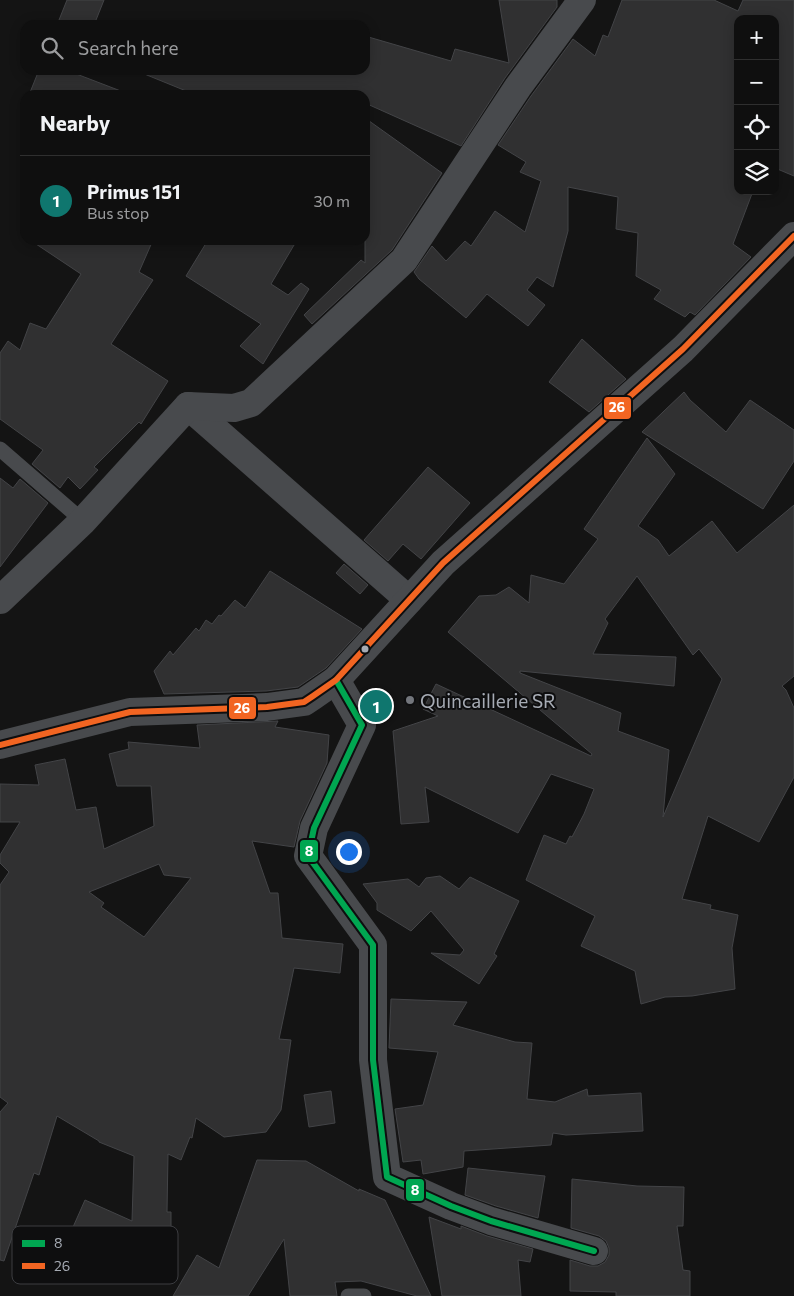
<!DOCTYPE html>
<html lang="en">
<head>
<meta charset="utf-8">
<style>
	body { margin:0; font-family:Commissioner,sans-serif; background:#1d1d1d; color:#f1f3f6 }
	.controls { position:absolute; right:15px; top:15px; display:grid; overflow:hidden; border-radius:10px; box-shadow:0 2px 12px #0003 }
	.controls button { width:45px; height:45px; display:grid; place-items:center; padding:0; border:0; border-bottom:1px solid #2f2f2f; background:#0f0f0f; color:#f1f3f6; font:25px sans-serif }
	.you { position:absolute; left:348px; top:851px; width:18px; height:18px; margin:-12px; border:4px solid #fff; border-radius:50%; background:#1a73e8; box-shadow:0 0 0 8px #1a73e833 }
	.badge { display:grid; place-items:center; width:32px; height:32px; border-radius:50%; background:#0f766e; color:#fff; font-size:16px; font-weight:700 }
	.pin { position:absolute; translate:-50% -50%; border:2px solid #fff; box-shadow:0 1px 5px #0006 }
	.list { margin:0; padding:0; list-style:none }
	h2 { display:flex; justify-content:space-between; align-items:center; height:65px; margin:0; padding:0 20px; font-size:21px }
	h2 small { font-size:16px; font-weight:400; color:#9b9c9e }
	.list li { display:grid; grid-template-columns:32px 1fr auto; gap:15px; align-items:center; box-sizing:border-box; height:90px; padding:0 20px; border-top:1px solid #2f2f2f }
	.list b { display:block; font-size:19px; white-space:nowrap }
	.list p { margin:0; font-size:16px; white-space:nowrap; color:#9b9c9e }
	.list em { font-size:16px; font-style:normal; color:#9b9c9e }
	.icon { flex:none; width:28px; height:28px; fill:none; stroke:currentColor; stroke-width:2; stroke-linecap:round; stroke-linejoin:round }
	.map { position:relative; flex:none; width:794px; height:1296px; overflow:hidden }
	.search { position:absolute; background:#0f0f0f; box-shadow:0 2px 12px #0003; left:20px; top:20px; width:350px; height:55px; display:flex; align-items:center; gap:12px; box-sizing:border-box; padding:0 18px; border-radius:15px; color:#9b9c9e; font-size:19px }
	.panel { position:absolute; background:#0f0f0f; box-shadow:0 2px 12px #0003; left:20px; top:90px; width:350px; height:155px; border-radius:15px }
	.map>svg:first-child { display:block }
	.building { fill:#303031; stroke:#434447; fill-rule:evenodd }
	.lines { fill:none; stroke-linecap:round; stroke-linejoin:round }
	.service { stroke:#484a4d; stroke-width:15 }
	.minor { stroke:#484a4d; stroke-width:28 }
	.tertiary { stroke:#484a4d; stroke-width:28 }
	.bus-1-casing { stroke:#0e0e0f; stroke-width:10 }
	.bus-2-casing { stroke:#0e0e0f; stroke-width:10 }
	.bus-1 { stroke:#00a651; stroke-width:6 }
	.bus-2 { stroke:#f26522; stroke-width:6 }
	.bus-dot { fill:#a6abb4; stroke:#0e0e0f; stroke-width:2 }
	.poi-dot { fill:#73767c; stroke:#0e0e0f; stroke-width:2 }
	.labels { text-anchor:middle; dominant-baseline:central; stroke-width:4; stroke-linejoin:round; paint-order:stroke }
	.poi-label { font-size:19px; fill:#a6abb4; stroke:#0e0e0f; text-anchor:start }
	.key { fill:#0e0e0f; stroke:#3c3d41; stroke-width:1 }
	.key-label { font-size:14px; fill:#a6abb4 }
	.line-badge { stroke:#0e0e0f; stroke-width:2 }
	.badge-label { font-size:14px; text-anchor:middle; font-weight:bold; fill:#fff }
</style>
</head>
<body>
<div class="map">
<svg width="794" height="1296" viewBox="0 0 794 1296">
	<rect width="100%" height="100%" fill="#141414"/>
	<g class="building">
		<path d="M 67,0 L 104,0 L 94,25 L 57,25 Z"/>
		<path d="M 499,0 L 557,0 L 557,7 L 505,78 L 461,146 L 365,103 L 365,95 L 196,95 L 137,71 L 365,70 L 365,36 L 451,61 L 455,49 L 509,63 Z"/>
		<path d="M 622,0 L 714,0 L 738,11 L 743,0 L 794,0 L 794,176 L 775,168 L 775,19 L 738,19 L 738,191 L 753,191 L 733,244 L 751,257 L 695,315 L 690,312 L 685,317 L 654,299 L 661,290 L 636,276 L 638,233 L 616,229 L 618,197 L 568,187 L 568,231 L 553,287 L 537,277 L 527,290 L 545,305 L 528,326 L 487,294 L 466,318 L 419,279 L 414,272 L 432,246 L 446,261 L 465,241 L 471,246 L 495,211 L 525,232 L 541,181 L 520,172 L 526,162 L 498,145 L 531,96 L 573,39 L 595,56 L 603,35 L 608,37 Z"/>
		<path d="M 39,70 L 66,70 L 126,93 L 126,95 L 29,95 Z"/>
		<path d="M 365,118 L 442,173 L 392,250 L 312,324 L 304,315 L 361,260 L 365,263 Z"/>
		<path d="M 30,240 L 153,240 L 139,272 L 153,280 L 111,344 L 168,381 L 141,424 L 139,422 L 94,467 L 98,470 L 80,489 L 68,477 L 60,488 L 32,464 L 43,450 L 0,419 L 0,353 L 8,341 L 20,350 L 30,323 L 46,329 L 81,274 Z"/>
		<path d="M 208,240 L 297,240 L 271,284 L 288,295 L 301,283 L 309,289 L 263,364 L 240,346 L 261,324 L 186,276 Z"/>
		<path d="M 582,339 L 626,379 L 589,412 L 549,382 Z"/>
		<path d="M 684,392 L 690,400 L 726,432 L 750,400 L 794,430 L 794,461 L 763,509 L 642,432 Z"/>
		<path d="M 647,438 L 675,474 L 638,526 L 658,540 L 669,556 L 712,521 L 737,553 L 794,505 L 794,676 L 782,686 L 786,690 L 794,708 L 794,777 L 759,842 L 708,816 L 682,899 L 711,905 L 710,909 L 738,915 L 732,948 L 735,989 L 692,996 L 665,997 L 641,1004 L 635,971 L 581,946 L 595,916 L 526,880 L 544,835 L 566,844 L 570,836 L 572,837 L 584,814 L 594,789 L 551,774 L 518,833 L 425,787 L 429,822 L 401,824 L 393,731 L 438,716 L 423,709 L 436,684 L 591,756 L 592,754 L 448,632 L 479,596 L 496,595 L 509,587 L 529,603 L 531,575 L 564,584 L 598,539 L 584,529 ZM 637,576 L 693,655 L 699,649 L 722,679 L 663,817 L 669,750 L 618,731 L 621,713 L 520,673 L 520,671 L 674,686 L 676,657 L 593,654 L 608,623 L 605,619 Z"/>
		<path d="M 428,467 L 470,503 L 421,559 L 403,544 L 388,561 L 364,540 Z"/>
		<path d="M 0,478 L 13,488 L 20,479 L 48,503 L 0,567 Z"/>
		<path d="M 344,564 L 368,585 L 360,594 L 336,573 Z"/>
		<path d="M 270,571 L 362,629 L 326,668 L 298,687 L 266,691 L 164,694 L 154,671 L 170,651 L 173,655 L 196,628 L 199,631 L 206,620 L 212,624 L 219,615 L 221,616 L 235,600 L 245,608 Z"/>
		<path d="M 278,721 L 275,727 L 329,735 L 327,763 L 300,821 L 294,847 L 252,841 L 270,893 L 278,893 L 282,938 L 343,944 L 340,973 L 294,968 L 279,1039 L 291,1040 L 281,1110 L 266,1132 L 224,1137 L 196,1118 L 192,1138 L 190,1137 L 181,1160 L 168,1154 L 167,1212 L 171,1212 L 171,1255 L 105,1254 L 66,1243 L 85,1200 L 132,1221 L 134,1156 L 99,1142 L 99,1141 L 57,1116 L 39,1175 L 34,1173 L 4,1261 L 0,1260 L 0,1112 L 8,1103 L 0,1097 L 0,885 L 9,872 L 0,863 L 0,855 L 20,822 L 0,822 L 0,784 L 39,785 L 35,765 L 65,759 L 76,810 L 96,807 L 104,849 L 154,826 L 151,786 L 117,786 L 109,754 L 129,749 L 128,742 L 200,748 L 197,725 ZM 159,864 L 164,875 L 191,878 L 144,937 L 101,907 L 104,903 L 89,892 Z"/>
		<path d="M 440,876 L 459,889 L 470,877 L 519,901 L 494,954 L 497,956 L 479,984 L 431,953 L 460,955 L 464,950 L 431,911 L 411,931 L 377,910 L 377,903 L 363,884 L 408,879 L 419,887 L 426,878 Z"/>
		<path d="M 391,999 L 467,1002 L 453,1025 L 515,1042 L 532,1043 L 527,1099 L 555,1102 L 587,1089 L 588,1096 L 641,1093 L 643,1131 L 566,1135 L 553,1133 L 551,1145 L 464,1151 L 463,1167 L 423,1174 L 421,1160 L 403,1162 L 395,1109 L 423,1105 L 438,1052 L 389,1048 Z"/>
		<path d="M 331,1091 L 335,1123 L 309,1127 L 304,1095 Z"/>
		<path d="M 257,1160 L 306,1161 L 359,1191 L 359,1189 L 385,1200 L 431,1296 L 417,1296 L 361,1281 L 335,1282 L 337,1296 L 290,1296 L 284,1239 L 248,1296 L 173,1296 L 197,1255 L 219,1268 Z"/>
		<path d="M 468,1168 L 545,1176 L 538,1218 L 496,1206 L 465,1195 Z"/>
		<path d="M 572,1179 L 637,1186 L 684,1187 L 683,1226 L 677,1226 L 683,1270 L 690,1271 L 690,1296 L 616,1296 L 616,1292 L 570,1291 L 570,1260 L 590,1266 L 598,1266 L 605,1262 L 609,1255 L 609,1248 L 606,1241 L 599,1236 L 571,1228 Z"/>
		<path d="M 429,1217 L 461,1229 L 461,1226 L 487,1236 L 533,1249 L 530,1262 L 518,1260 L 521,1296 L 442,1296 Z"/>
	</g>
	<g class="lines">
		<g class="service">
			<path d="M 0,449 L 83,521"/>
			<path d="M 348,1296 L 364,1296"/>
		</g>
		<g class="minor">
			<path d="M 188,406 L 409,600"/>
			<path d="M 0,600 L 83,521 L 188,406 L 234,408 L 251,403 L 404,260 L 518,87 L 582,0"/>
			<path d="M 336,680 L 362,725 L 314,828 L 308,856 L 373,945 L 373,1060 L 387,1177 L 451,1206 L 491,1221 L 594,1251"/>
		</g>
		<path class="tertiary" d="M 0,745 L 130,712 L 267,707 L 304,702 L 313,696 L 336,680 L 443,563 L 683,349 L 794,236"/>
		<g class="bus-1-casing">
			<path id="bus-1" d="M 336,680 L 362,725 L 314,828 L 308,856 L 373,945 L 373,1060 L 387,1177 L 451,1206 L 491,1221 L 594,1251"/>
		</g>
		<g class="bus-2-casing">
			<path id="bus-2" d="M 0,745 L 130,712 L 267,707 L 304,702 L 313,696 L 336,680 L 443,563 L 683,349 L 794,236"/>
		</g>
		<use href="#bus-1" class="bus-1"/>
		<use href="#bus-2" class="bus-2"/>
	</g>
	<circle class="bus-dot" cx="365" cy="649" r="4.5"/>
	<circle class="poi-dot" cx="410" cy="700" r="5"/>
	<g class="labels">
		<g class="poi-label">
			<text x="420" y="700">Quincaillerie SR</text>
		</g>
	</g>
	<rect x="12" y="1226" width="166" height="58" rx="8" class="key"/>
	<rect x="22" y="1240" width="23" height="7" fill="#00a651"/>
	<rect x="22" y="1263" width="23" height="6" fill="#f26522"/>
	<g class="key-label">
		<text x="54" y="1248">8</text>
		<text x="54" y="1271">26</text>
	</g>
	<g class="line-badge">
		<rect x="603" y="396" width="29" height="24" rx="5" fill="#f26522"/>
		<rect x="228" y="696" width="29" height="24" rx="5" fill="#f26522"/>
		<rect x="299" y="839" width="20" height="24" rx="5" fill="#00a651"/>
		<rect x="405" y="1178" width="20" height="24" rx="5" fill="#00a651"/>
	</g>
	<g class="badge-label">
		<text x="617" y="412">26</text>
		<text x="242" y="713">26</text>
		<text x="309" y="856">8</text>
		<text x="415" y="1195">8</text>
	</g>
</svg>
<div class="controls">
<button>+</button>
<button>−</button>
<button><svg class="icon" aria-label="locate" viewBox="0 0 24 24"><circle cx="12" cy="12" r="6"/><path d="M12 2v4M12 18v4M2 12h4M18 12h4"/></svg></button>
<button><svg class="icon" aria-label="layers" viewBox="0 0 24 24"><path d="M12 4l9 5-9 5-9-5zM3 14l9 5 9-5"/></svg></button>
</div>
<div class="you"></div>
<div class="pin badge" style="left:376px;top:706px">1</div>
<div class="search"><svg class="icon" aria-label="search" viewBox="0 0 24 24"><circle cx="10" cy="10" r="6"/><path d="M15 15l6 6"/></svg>Search here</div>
<section class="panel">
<h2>Nearby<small></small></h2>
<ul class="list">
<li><span class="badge">1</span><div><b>Primus 151</b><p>Bus stop</p></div><em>30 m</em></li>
</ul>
</section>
</div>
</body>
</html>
